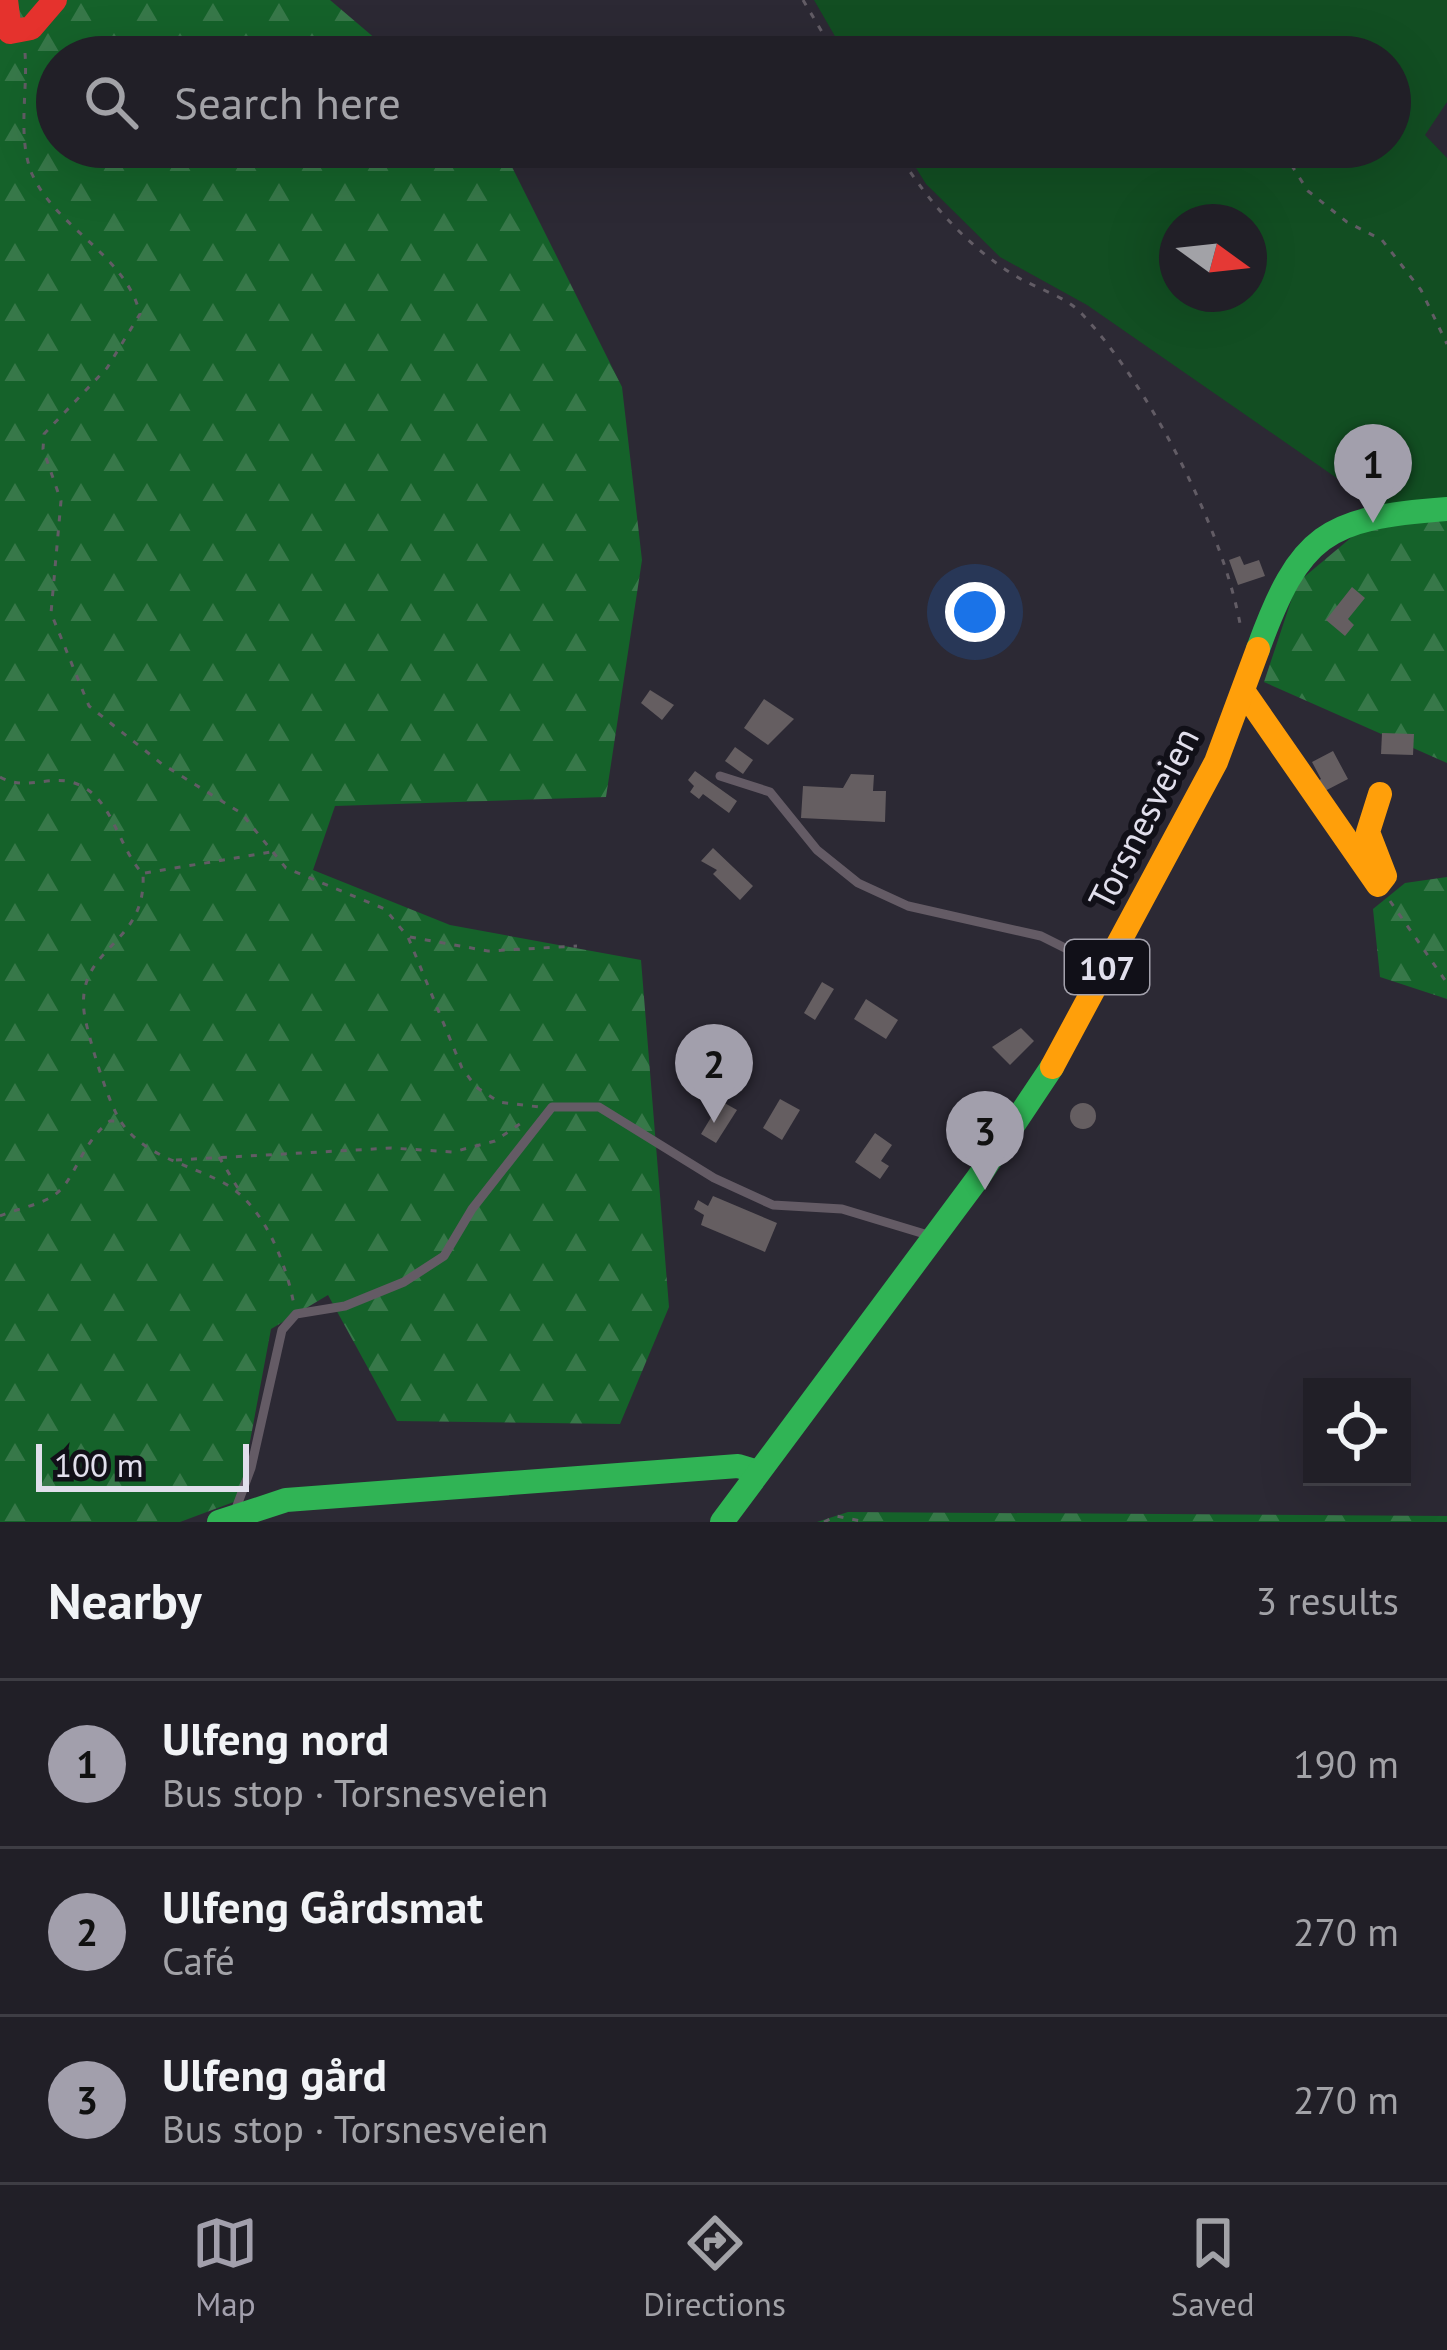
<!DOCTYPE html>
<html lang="en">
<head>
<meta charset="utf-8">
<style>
	body { margin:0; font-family:"PT Sans",sans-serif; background:#2d2c33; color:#f1f3f6 }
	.controls { position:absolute; right:36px; bottom:36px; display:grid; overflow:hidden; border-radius:0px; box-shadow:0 12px 48px #0002 }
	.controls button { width:108px; height:108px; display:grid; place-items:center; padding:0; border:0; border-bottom:3px solid #3e3d44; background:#211f27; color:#f1f3f6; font:60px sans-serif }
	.compass { position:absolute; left:1159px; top:204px; width:108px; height:108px; border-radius:50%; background:#211f27; box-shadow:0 12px 48px #0002; rotate:105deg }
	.scale { position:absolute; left:36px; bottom:30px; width:213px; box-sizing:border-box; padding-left:12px; border:6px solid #e1dfec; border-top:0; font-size:33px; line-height:42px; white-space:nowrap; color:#e1dfec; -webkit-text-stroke:9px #111018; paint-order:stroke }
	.you { position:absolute; left:975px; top:612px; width:42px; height:42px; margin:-30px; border:9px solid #fff; border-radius:50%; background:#1a73e8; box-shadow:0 0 0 18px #1a73e833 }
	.badge { display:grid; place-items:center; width:78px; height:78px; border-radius:50%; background:#a29fac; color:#111; font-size:39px; font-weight:700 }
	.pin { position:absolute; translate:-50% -99px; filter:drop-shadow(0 3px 6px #0008) }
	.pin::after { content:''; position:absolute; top:63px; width:42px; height:36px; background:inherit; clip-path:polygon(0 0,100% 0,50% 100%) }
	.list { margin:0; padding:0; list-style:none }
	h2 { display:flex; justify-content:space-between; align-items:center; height:156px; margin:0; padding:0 48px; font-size:51px }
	h2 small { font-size:39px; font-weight:400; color:#a2a2a7 }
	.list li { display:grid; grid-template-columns:78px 1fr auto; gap:36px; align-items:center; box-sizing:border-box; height:168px; padding:0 48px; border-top:3px solid #3e3d44 }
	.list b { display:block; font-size:45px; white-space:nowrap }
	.list p { margin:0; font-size:39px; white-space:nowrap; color:#a2a2a7 }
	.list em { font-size:39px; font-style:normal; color:#a2a2a7 }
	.icon { flex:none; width:66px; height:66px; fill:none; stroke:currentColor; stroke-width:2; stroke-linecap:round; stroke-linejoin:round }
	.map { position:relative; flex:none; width:1447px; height:1522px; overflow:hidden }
	.search { position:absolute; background:#211f27; box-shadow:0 12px 48px #0002; left:36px; right:36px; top:36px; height:132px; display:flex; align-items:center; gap:30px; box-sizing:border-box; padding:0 42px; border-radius:66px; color:#a2a2a7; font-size:45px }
	.sheet { height:660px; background:#211f27 }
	nav { display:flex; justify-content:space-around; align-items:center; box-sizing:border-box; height:168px; border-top:3px solid #3e3d44; background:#211f27; font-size:33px; color:#a2a2a7 }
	nav a { display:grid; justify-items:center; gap:6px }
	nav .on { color:#a29fac }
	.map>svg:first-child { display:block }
	.forest { fill:url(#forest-firs) }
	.park { fill:#124e22; fill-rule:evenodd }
	.building { fill:#655e61 }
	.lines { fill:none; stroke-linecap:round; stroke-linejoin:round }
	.path { stroke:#625c65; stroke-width:3; stroke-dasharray:6 9; stroke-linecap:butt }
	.lane { stroke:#645b65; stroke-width:9 }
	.fast { stroke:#30b455; stroke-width:24 }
	.slow { stroke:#ff9f0a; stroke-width:24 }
	.jam { stroke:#e5322d; stroke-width:24 }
	.labels { text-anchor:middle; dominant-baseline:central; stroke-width:12; stroke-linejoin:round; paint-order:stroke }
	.shield { fill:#111018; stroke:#a3a1ac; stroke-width:3 }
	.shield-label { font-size:33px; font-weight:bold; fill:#e1dfec }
	.street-label { font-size:36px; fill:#e1dfec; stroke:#111018 }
</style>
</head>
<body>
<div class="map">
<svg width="1447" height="1522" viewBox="0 0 1447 1522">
	<defs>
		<pattern id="forest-firs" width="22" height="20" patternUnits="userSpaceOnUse" patternTransform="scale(3)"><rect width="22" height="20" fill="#15622a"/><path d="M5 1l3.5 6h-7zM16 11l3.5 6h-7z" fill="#377849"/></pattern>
	</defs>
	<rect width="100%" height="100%" fill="#2c2934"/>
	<g class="forest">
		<path d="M 0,0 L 330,0 L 397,57 L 57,57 L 57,147 L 502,147 L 622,387 L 642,560 L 606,797 L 335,806 L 313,870 L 450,925 L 641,960 L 669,1307 L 620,1424 L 397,1421 L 328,1295 L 271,1329 L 239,1500 L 180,1522 L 0,1522 Z"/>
		<path d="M 1447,516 L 1447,763 L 1264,682 L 1297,583 L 1359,531 Z"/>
		<path d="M 1447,877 L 1447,999 L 1380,977 L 1373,909 L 1405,883 Z"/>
		<path d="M 848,1512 L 1447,1516 L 1447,1522 L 817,1522 Z"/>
	</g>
	<path class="park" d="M 814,0 L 1447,0 L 1447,102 L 1425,135 L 1447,158 L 1447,502 L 1377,506 L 1087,305 L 1000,257 L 926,184 L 903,147 L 1390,147 L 1390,57 L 847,57 ZM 1177,222 L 1249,222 L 1249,294 L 1177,294 Z"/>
	<g class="building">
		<path d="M 1240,556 L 1244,565 L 1259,560 L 1265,576 L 1238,585 L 1229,560 Z"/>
		<path d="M 1352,587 L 1365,598 L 1348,619 L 1354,625 L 1345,636 L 1326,620 Z"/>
		<path d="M 650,690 L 674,705 L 662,720 L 641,703 Z"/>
		<path d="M 764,699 L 794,719 L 768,745 L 744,728 Z"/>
		<path d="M 1382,733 L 1414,734 L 1413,755 L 1381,754 Z"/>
		<path d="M 735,747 L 753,760 L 743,774 L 725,761 Z"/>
		<path d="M 1333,751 L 1348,779 L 1321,793 L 1315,783 L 1321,779 L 1312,762 Z"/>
		<path d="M 695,771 L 737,801 L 729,813 L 703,794 L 699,799 L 690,792 L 694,786 L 688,780 Z"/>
		<path d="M 851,774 L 874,775 L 873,791 L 886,791 L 885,822 L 801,818 L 803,786 L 843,788 Z"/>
		<path d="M 713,848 L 753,886 L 740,900 L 713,874 L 717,870 L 701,861 Z"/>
		<path d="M 822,982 L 834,989 L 815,1020 L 804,1013 Z"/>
		<path d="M 866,999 L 898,1020 L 886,1039 L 854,1019 Z"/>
		<path d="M 1021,1028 L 1034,1041 L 1010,1065 L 992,1047 Z"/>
		<path d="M 780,1099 L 800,1110 L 782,1140 L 763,1128 Z"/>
		<path d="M 721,1101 L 737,1110 L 716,1143 L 701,1134 Z"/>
		<circle cx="1083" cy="1116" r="13"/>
		<path d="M 875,1133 L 892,1145 L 881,1161 L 889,1166 L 880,1179 L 855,1162 Z"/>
		<path d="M 713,1196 L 777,1223 L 765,1252 L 701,1225 L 704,1215 L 694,1209 L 698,1200 L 708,1206 Z"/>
	</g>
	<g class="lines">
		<g class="path">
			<path d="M 803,0 L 837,57"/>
			<path d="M 25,53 C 28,90 17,138 32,174 C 56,228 126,255 140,314 L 107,368 L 44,434 L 43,449 L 61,501 L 51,613 L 89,706 L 162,764 L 241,813 L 286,868 L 385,909 L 408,937 L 462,1068 L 476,1087 L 499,1102 L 539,1107"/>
			<path d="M 894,147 C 926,199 965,246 1019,278 C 1038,289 1067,297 1082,314 C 1150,387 1224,530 1241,629"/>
			<path d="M 1253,147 L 1285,155 L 1308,191 L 1347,222 L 1382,240 L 1421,290 L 1447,344"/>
			<path d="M 0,777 C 23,790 41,778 66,781 C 112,788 116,846 143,874 C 147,949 72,945 85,1018 C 90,1042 108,1103 121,1122 C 145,1157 188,1164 222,1182 C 263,1203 286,1262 294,1305"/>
			<path d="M 145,873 L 271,852"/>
			<path d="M 1390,901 L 1447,983"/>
			<path d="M 410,937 L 488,951 L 577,946"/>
			<path d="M 219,1157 L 239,1190"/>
			<path d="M 176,1160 L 391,1148 L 453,1152 L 495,1141 L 524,1121"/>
			<path d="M 0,1216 C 16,1209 39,1205 53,1196 C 76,1181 79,1145 110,1121 L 119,1121"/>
			<path d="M 824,1522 L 836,1516 L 866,1522"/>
		</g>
		<g class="lane">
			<path d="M 720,776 L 770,792 L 817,850 L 858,883 L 908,906 L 1041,936 L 1101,966"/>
			<path d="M 235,1511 L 251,1468 L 282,1330 L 296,1314 L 345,1306 L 404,1282 L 444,1256 L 472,1209 L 552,1107 L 599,1107 L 714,1178 L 773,1205 L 842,1209 L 928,1235"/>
		</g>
		<g class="fast">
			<path d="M 1258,649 C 1300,534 1325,518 1447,509"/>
			<path d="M 219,1522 L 286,1500 L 738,1466 L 758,1472"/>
			<path d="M 722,1522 L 978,1178 L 1052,1067"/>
		</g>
		<g class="slow">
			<path d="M 1244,692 L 1378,885 L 1385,876 L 1368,832 L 1380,794"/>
			<path d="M 1052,1067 L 1216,762 L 1258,649"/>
		</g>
		<path class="jam" d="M 6,0 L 10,32 L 31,28 L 55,0"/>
	</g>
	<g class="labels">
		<rect class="shield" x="1065" y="940" width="84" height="54" rx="9"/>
		<g class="shield-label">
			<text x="1107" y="967">107</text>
		</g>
		<g class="street-label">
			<text transform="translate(1143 818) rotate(-63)">Torsnesveien</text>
		</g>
	</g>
</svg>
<div class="controls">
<button><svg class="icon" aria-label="locate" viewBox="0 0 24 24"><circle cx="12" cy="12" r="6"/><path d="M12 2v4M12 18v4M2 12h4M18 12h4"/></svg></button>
</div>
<svg class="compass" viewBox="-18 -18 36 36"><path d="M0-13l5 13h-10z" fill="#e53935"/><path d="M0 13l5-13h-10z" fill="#a2a2a7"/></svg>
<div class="scale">100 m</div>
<div class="you"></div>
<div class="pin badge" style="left:1373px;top:523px">1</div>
<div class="pin badge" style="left:714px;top:1123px">2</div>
<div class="pin badge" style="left:985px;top:1190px">3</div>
<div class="search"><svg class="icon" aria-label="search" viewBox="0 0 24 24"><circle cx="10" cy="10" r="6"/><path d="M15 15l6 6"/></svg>Search here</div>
</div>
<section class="sheet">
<h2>Nearby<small>3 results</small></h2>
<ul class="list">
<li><span class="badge">1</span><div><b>Ulfeng nord</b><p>Bus stop · Torsnesveien</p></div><em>190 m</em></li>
<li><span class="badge">2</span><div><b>Ulfeng Gårdsmat</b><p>Café</p></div><em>270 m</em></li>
<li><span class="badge">3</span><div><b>Ulfeng gård</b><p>Bus stop · Torsnesveien</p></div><em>270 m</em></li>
</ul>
</section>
<nav>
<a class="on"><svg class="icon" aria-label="map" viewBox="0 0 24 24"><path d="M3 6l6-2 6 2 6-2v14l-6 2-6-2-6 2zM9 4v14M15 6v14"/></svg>Map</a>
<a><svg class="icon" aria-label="directions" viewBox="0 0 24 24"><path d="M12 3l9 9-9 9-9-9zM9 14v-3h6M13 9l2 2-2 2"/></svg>Directions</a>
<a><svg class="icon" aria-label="saved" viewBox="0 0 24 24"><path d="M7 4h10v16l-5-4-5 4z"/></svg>Saved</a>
</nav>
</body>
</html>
